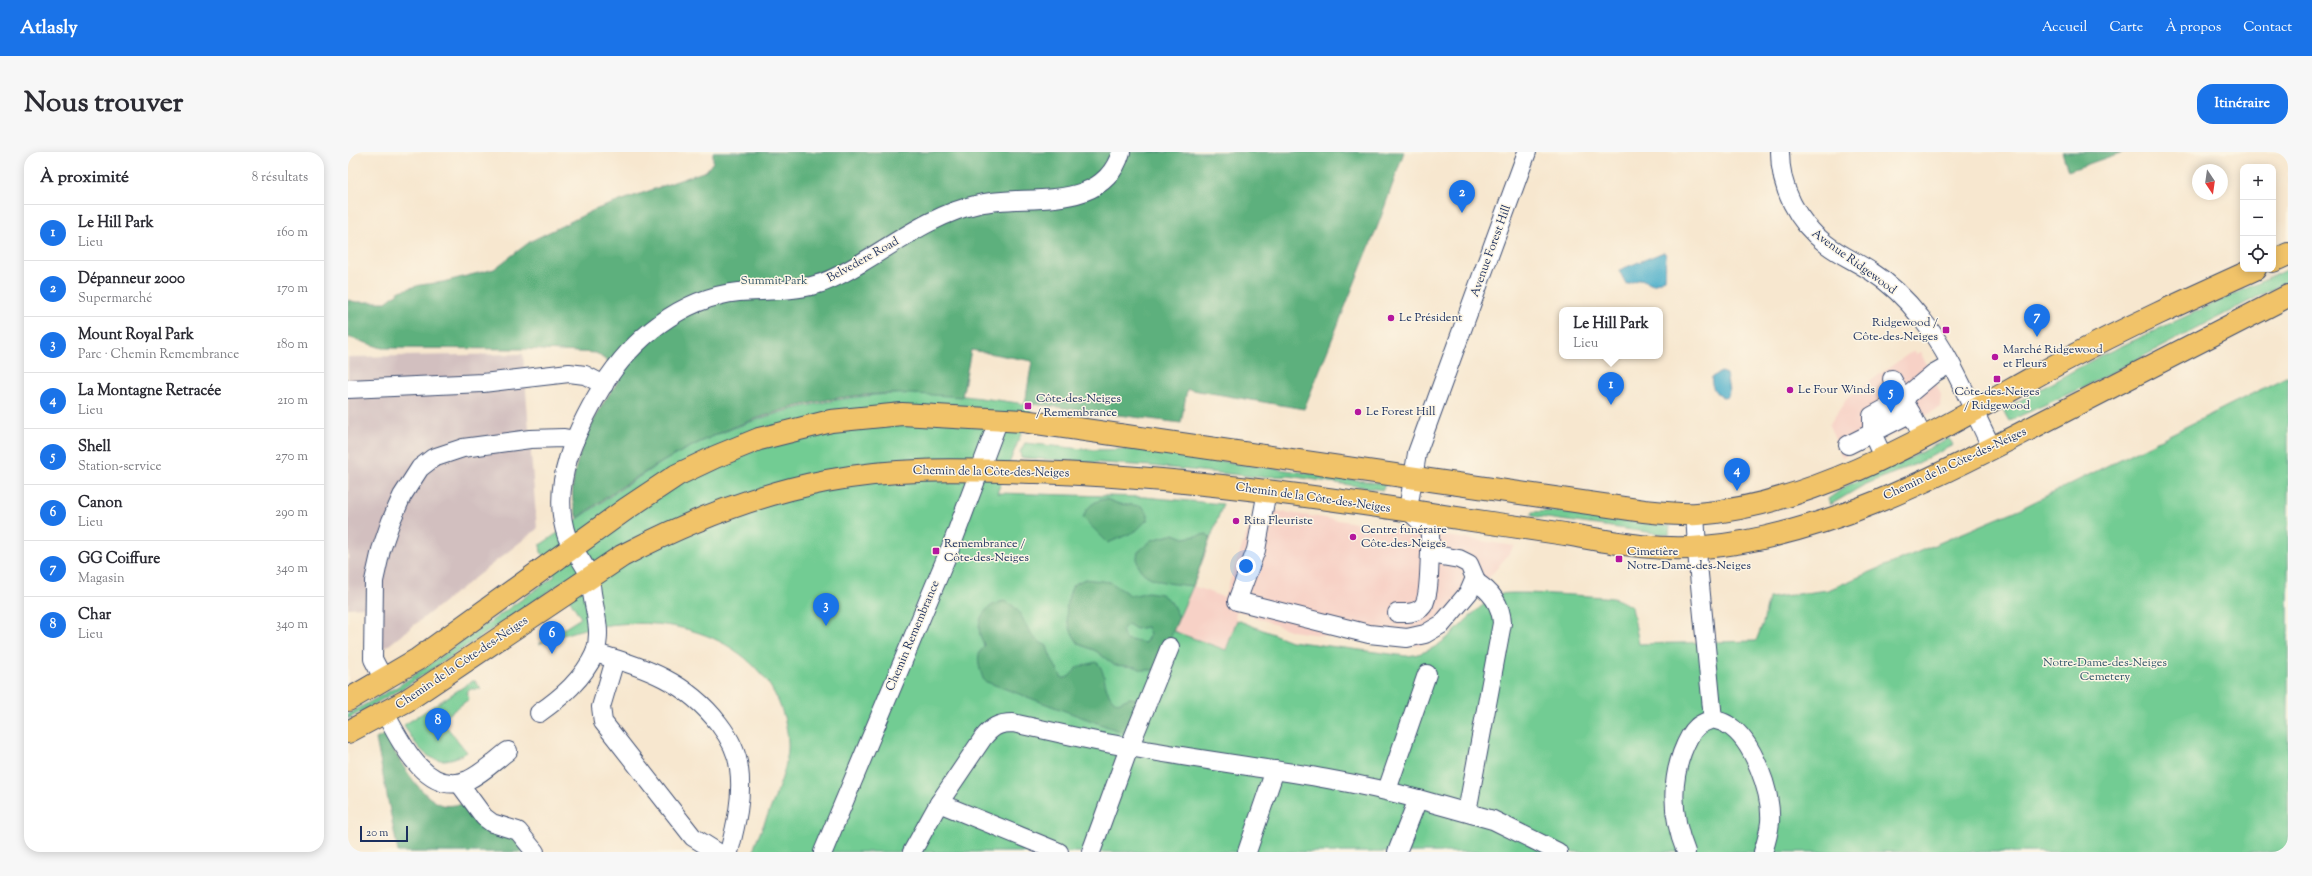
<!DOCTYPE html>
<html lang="fr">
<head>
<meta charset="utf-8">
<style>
	body { margin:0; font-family:"Sorts Mill Goudy",serif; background:#f7f7f7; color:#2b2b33 }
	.controls { position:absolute; right:12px; top:12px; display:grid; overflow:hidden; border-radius:8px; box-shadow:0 2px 10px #0003 }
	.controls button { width:36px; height:36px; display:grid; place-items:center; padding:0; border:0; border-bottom:1px solid #e1e1e2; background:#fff; color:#2b2b33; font:20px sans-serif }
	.compass { position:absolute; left:1844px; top:12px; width:36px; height:36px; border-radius:50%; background:#fff; box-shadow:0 2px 10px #0003; rotate:167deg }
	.scale { position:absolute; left:12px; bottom:10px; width:48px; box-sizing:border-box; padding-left:4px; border:2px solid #1b2f5e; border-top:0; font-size:11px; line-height:14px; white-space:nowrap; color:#1b2f5e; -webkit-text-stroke:3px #fcf5e5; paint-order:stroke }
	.you { position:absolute; left:898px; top:414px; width:14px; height:14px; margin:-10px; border:3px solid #fff; border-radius:50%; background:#1a73e8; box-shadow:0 0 0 6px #1a73e833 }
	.badge { display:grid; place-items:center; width:26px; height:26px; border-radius:50%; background:#1a73e8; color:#fff; font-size:13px; font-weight:700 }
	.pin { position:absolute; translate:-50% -33px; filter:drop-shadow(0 1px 2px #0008) }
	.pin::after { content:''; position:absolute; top:21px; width:14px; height:12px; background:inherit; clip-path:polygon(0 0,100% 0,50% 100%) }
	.popup { position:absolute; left:1211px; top:155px; width:104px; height:52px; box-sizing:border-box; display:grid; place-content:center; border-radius:8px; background:#fff; filter:drop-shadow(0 1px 3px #0005); font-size:13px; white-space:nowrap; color:#7c7c81 }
	.popup b { font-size:15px; color:#2b2b33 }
	.popup::after { content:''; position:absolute; left:50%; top:100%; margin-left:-8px; border:8px solid transparent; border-top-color:#fff }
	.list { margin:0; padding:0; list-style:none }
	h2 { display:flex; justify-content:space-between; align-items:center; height:52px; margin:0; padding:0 16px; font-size:17px }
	h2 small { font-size:13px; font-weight:400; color:#7c7c81 }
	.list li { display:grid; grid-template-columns:26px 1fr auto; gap:12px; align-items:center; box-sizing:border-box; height:56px; padding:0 16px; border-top:1px solid #e1e1e2 }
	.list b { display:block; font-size:15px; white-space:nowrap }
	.list p { margin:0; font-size:13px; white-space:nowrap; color:#7c7c81 }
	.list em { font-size:13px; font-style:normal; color:#7c7c81 }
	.icon { flex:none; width:22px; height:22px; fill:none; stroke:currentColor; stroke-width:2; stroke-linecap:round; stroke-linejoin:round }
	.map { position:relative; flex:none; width:1940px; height:700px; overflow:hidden; border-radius:16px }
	header { display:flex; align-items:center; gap:24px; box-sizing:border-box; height:56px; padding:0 20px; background:#1a73e8; color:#fff }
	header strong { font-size:19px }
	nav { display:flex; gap:22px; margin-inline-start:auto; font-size:14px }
	.intro { display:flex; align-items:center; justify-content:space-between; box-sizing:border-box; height:96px; padding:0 24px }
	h1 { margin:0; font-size:28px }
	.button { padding:10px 18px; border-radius:16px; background:#1a73e8; color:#fff; font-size:14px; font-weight:700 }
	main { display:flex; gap:24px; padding:0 24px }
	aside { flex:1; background:#fff; border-radius:16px; box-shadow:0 2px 10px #0003 }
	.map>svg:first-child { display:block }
	.built { fill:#f7d1c6 }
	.industrial { fill:#d2bfbf }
	.green { fill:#72cc93; stroke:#467e78 }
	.forest { fill:#5db07d; stroke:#3c706e; fill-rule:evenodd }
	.water { fill:#4bafca; stroke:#336f94 }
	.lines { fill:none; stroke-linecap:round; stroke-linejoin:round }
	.minor-casing { stroke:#3c4b6f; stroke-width:20 }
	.major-casing { stroke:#3c4b6f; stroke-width:24 }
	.minor { stroke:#fff; stroke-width:18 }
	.major { stroke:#f1c369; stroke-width:22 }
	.poi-dot { fill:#b5179e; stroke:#fcf5e5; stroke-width:1.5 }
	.labels { text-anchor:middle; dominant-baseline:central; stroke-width:3; stroke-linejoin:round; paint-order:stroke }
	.street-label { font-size:12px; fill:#1b2f5e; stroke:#fcf5e5 }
	.park-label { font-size:12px; fill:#31566b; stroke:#fcf5e5 }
	.poi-label { font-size:12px; fill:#1b2f5e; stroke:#fcf5e5; text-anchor:start }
</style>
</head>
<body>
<header>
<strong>Atlasly</strong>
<nav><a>Accueil</a><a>Carte</a><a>À propos</a><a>Contact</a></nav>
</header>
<div class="intro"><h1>Nous trouver</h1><a class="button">Itinéraire</a></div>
<main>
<aside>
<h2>À proximité<small>8 résultats</small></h2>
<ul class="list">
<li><span class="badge">1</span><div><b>Le Hill Park</b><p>Lieu</p></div><em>160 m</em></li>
<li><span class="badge">2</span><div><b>Dépanneur 2000</b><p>Supermarché</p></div><em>170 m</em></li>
<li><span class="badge">3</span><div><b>Mount Royal Park</b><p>Parc · Chemin Remembrance</p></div><em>180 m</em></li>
<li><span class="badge">4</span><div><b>La Montagne Retracée</b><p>Lieu</p></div><em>210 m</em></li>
<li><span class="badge">5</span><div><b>Shell</b><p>Station-service</p></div><em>270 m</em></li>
<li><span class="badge">6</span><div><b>Canon</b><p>Lieu</p></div><em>290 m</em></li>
<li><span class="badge">7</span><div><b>GG Coiffure</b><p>Magasin</p></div><em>340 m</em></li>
<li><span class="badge">8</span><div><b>Char</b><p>Lieu</p></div><em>340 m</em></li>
</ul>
</aside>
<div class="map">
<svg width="1940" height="700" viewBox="0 0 1940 700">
	<rect width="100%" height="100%" fill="#fcf5e5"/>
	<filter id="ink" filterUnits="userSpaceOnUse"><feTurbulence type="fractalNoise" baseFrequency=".025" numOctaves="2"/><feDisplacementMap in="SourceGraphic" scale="8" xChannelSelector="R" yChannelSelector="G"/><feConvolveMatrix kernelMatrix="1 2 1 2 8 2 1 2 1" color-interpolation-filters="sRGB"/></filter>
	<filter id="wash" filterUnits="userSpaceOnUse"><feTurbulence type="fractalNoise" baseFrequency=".012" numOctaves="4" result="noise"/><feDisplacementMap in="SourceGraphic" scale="16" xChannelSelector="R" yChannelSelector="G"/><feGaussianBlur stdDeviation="0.9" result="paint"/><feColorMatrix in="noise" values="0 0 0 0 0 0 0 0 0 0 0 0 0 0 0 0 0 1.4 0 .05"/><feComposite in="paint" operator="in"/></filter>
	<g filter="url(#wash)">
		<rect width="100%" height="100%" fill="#f7e7cf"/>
		<g class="built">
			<path d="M 1566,198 L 1568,202 L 1572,200 L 1586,226 L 1593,243 L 1592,255 L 1558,276 L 1494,305 L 1481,273 L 1500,245 Z"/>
			<path d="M 907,356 L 1167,394 L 1109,465 L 1079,490 L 1070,493 L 1048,494 L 944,479 L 889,458 L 887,464 L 889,468 L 878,498 L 825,479 L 845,434 L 875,445 L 877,443 L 901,375 L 903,376 Z"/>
		</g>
		<path class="industrial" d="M 175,202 L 189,377 L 19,510 L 16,455 L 0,456 L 0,205 Z"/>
		<g class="green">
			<path d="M 1940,117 L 1940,129 L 1740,233 L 1661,269 L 1655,258 L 1750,205 Z"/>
			<path d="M 1940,224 L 1940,700 L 406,700 L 407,693 C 418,665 442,619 440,590 C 439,568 431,546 418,528 C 367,460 263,460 191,492 L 233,466 L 212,432 L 60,533 L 0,567 L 0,562 L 52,533 L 207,424 L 193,400 L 192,393 C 234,365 274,334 318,308 C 400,261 503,236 598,242 C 627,245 656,249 685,253 L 649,341 L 796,345 L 875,352 L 845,434 L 825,479 L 878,498 L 889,468 L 943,489 L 1058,504 C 1102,501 1117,457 1154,442 C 1161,439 1252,444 1264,446 C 1271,447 1278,452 1284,455 L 1291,492 L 1408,489 L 1415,471 L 1421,446 L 1480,438 L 1674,356 Z"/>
			<path d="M 1601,286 L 1605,293 L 1568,312 L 1516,333 L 1482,353 L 1480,347 L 1498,334 L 1554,310 Z"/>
			<path d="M 677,291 L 744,298 L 788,297 L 1037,332 L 1035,338 L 941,324 L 910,325 L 803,314 L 676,306 L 673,305 L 672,300 Z"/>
			<path d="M 1209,359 L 1322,374 L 1321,383 L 1184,364 L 1184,360 Z"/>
			<path d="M 126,528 L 133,537 L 122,537 L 119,541 L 121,547 L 93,568 L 119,600 C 86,620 71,600 56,573 Z"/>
		</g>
		<g class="forest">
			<path d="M 365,0 L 1056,0 L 1032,68 L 956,257 L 839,237 L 833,271 L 677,251 L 684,209 L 623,198 L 614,245 C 587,243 559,241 532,242 C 420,247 317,300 230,366 C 213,334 239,279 256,250 C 262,240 270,231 275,221 L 248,201 L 177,197 L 34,196 L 0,185 L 0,148 L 8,150 L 38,150 L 52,139 L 72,133 L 95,130 L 146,117 L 183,89 L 246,58 L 358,19 L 365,10 Z"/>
			<path d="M 1714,0 L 1775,0 L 1720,19 Z"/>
			<path d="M 758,347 L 771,352 L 794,354 L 800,362 L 800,367 L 788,379 L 760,391 L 735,366 C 738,355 747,348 758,347 Z"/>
			<path d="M 826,382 L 836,386 L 859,382 L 862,386 L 845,434 C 825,432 782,430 790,400 L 804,388 Z"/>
			<path d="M 737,427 L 762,430 L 782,443 L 788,443 L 800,440 L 813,442 L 823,450 L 831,465 L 809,518 L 794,518 L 788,515 L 766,513 L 748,499 L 731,492 C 716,471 715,456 725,433 ZM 780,472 L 788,477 L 799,475 L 802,482 L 797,491 L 777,487 L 774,478 Z"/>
			<path d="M 657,449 C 675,457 674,472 686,485 C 689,490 694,491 699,494 C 702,506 708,515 714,526 C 721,527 725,521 729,515 L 748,510 C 760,518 753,542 770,551 L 781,546 L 797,548 L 782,583 L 636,529 C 632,518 626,503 636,495 C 636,490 633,487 632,483 C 628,465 639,452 657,449 Z"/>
			<path d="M 37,582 C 48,603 71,646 95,653 C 103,655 116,650 123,654 C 144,665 163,684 180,700 L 50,700 L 28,587 Z"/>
		</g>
		<g class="water">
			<path d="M 1316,100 L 1318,103 L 1317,127 L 1305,132 L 1293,127 L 1278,132 L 1271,118 Z"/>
			<path d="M 1373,220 L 1378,222 L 1381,239 L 1380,244 L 1375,245 C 1367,243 1362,232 1364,225 Z"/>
		</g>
	</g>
	<g filter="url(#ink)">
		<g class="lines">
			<g class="minor-casing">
				<g id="minor">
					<path d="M 1432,0 C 1432,36 1449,70 1478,92 C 1492,103 1509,110 1524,120 C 1543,132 1559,148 1573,166 C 1604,204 1622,253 1644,296"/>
					<path d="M 1544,227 L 1555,247 L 1586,221 L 1602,212"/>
					<path d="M 0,237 L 135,231 L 221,221 L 237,223 L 256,233"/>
					<path d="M 1500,293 L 1524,281 L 1524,264 L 1555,247 L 1563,261"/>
					<path d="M 1535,305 L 1524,281 L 1563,261 L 1575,286"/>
					<path d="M 919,339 L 908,398 L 889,449 L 1021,482 L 1059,486 L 1077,482 L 1094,472 L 1121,440 L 1127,426 L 1121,412 L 1111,407 L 1082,402 L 1082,379 L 1060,358 L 1069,301 L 1179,0"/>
					<path d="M 1347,362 L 1350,412 L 1365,567"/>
					<path d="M 1049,461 C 1056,461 1066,462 1073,456 C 1082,449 1081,414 1082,402"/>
					<path d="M 267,508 L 253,555 L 255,570 L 345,685 L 369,700"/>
					<path d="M 36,528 L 25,507 L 26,429 L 33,398 L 43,369 L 54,344 L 72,316 L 85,306 L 115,296 L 182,287 L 216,286 L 227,288"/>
					<path d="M 37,561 C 52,589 79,646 120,628 C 135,621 148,608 160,599"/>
					<path d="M 191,561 C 214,545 235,527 247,501"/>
					<path d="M 111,631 L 136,665 L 144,671 L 170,679 L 187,700"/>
					<path d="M 1039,638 L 1079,522"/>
					<path d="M 591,651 L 711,700"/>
					<path d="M 1119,660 L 1154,471 C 1153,452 1142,438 1126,429"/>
					<path d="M 381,700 C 388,673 395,644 391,616 C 389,599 381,585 371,572 C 339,530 297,515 247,501 C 254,480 247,461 244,441 C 243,435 243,428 241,423 C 236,410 225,399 219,385 C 201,334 228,278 254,235 C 284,187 333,146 391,140 C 417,138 444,140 470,132 C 485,128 499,119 513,111 C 550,89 588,61 631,52 C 679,41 755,62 773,0"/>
					<path d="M 475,700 L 604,392 L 651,267"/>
					<path d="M 564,700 L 591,651 L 635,586 C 644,575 650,571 665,571 C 703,579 742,589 781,595 C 877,613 975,621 1070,647"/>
					<path d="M 743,700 L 781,596 L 822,495"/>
					<path d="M 899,700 L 927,618"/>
					<path d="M 1049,700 L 1070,647 L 1145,668 L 1210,700"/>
					<path d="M 1338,700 C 1325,668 1322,634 1334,601 C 1337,593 1342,581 1349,575 C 1353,571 1360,569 1365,567 C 1370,569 1376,570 1380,573 C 1405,588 1424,641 1422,670 C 1421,680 1418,691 1415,700"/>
				</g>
			</g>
			<g class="major-casing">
				<g id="major">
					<path d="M 1925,109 L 1940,102"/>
					<path d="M 0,548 L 70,507 L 278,357 L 329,323 L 367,305 L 411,287 L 483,269 L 554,262 L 675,269 L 1296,359 C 1314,361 1332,363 1349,362 C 1478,352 1606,268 1717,208 C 1779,175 1843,146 1907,117"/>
					<path d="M 0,580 L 58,549 L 274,404 C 339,370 406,343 478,329 C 548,315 617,318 688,320 C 825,325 960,343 1096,364 C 1136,370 1177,376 1217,382 C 1263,390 1310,400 1356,395 C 1472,385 1590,325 1691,272 C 1774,230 1857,186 1940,144"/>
				</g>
			</g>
			<use href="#minor" class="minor"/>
			<use href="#major" class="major"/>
		</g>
	</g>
	<g class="poi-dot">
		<circle cx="1043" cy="166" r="4"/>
		<rect x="1594" y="174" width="8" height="8" rx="2"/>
		<circle cx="1647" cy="205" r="4"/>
		<rect x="1645" y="223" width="8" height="8" rx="2"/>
		<circle cx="1442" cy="238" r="4"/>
		<rect x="676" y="250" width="8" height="8" rx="2"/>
		<circle cx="1010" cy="260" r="4"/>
		<circle cx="888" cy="369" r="4"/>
		<circle cx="1005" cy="385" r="4"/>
		<rect x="584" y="395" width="8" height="8" rx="2"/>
		<rect x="1267" y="403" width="8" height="8" rx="2"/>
	</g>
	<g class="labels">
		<g class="street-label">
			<text transform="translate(1143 99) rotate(-70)">Avenue Forest Hill</text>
			<text transform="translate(515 108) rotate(-29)">Belvedere Road</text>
			<text transform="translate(1506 110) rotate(36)">Avenue Ridgewood</text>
			<text transform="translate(1607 312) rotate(-25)">Chemin de la Côte-des-Neiges</text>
			<text transform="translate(643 320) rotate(1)">Chemin de la Côte-des-Neiges</text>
			<text transform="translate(965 346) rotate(8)">Chemin de la Côte-des-Neiges</text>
			<text transform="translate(565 484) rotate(-67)">Chemin Remembrance</text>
			<text transform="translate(114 511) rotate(-34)">Chemin de la Côte-des-Neiges</text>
		</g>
		<g class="park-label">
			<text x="426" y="129">Summit Park</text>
			<text x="1757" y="511">Notre-Dame-des-Neiges<tspan x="1757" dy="14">Cemetery</tspan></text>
		</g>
		<g class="poi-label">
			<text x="1051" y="166">Le Président</text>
			<text x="1590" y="171" text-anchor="end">Ridgewood /<tspan x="1590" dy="14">Côte-des-Neiges</tspan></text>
			<text x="1655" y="198">Marché Ridgewood<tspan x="1655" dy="14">et Fleurs</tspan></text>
			<text x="1450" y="238">Le Four Winds</text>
			<text x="1649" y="240" text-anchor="middle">Côte-des-Neiges<tspan x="1649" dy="14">/ Ridgewood</tspan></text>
			<text x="688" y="247">Côte-des-Neiges<tspan x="688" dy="14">/ Remembrance</tspan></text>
			<text x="1018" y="260">Le Forest Hill</text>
			<text x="896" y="369">Rita Fleuriste</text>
			<text x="1013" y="378">Centre funéraire<tspan x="1013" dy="14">Côte-des-Neiges</tspan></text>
			<text x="596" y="392">Remembrance /<tspan x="596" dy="14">Côte-des-Neiges</tspan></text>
			<text x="1279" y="400">Cimetière<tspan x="1279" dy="14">Notre-Dame-des-Neiges</tspan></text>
		</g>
	</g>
</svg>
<div class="controls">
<button>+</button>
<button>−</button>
<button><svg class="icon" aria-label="locate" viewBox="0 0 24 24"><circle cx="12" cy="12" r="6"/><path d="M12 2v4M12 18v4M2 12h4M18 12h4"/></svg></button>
</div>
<svg class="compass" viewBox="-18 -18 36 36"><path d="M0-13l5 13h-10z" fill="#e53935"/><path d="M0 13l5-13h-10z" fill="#7c7c81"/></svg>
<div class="scale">20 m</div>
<div class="you"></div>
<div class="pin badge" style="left:1263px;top:253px">1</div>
<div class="popup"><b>Le Hill Park</b>Lieu</div>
<div class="pin badge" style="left:1114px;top:61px">2</div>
<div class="pin badge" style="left:478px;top:474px">3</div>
<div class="pin badge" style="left:1389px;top:339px">4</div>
<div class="pin badge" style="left:1543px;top:261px">5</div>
<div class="pin badge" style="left:204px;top:502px">6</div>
<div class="pin badge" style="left:1689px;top:185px">7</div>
<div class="pin badge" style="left:90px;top:589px">8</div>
</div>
</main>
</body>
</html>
